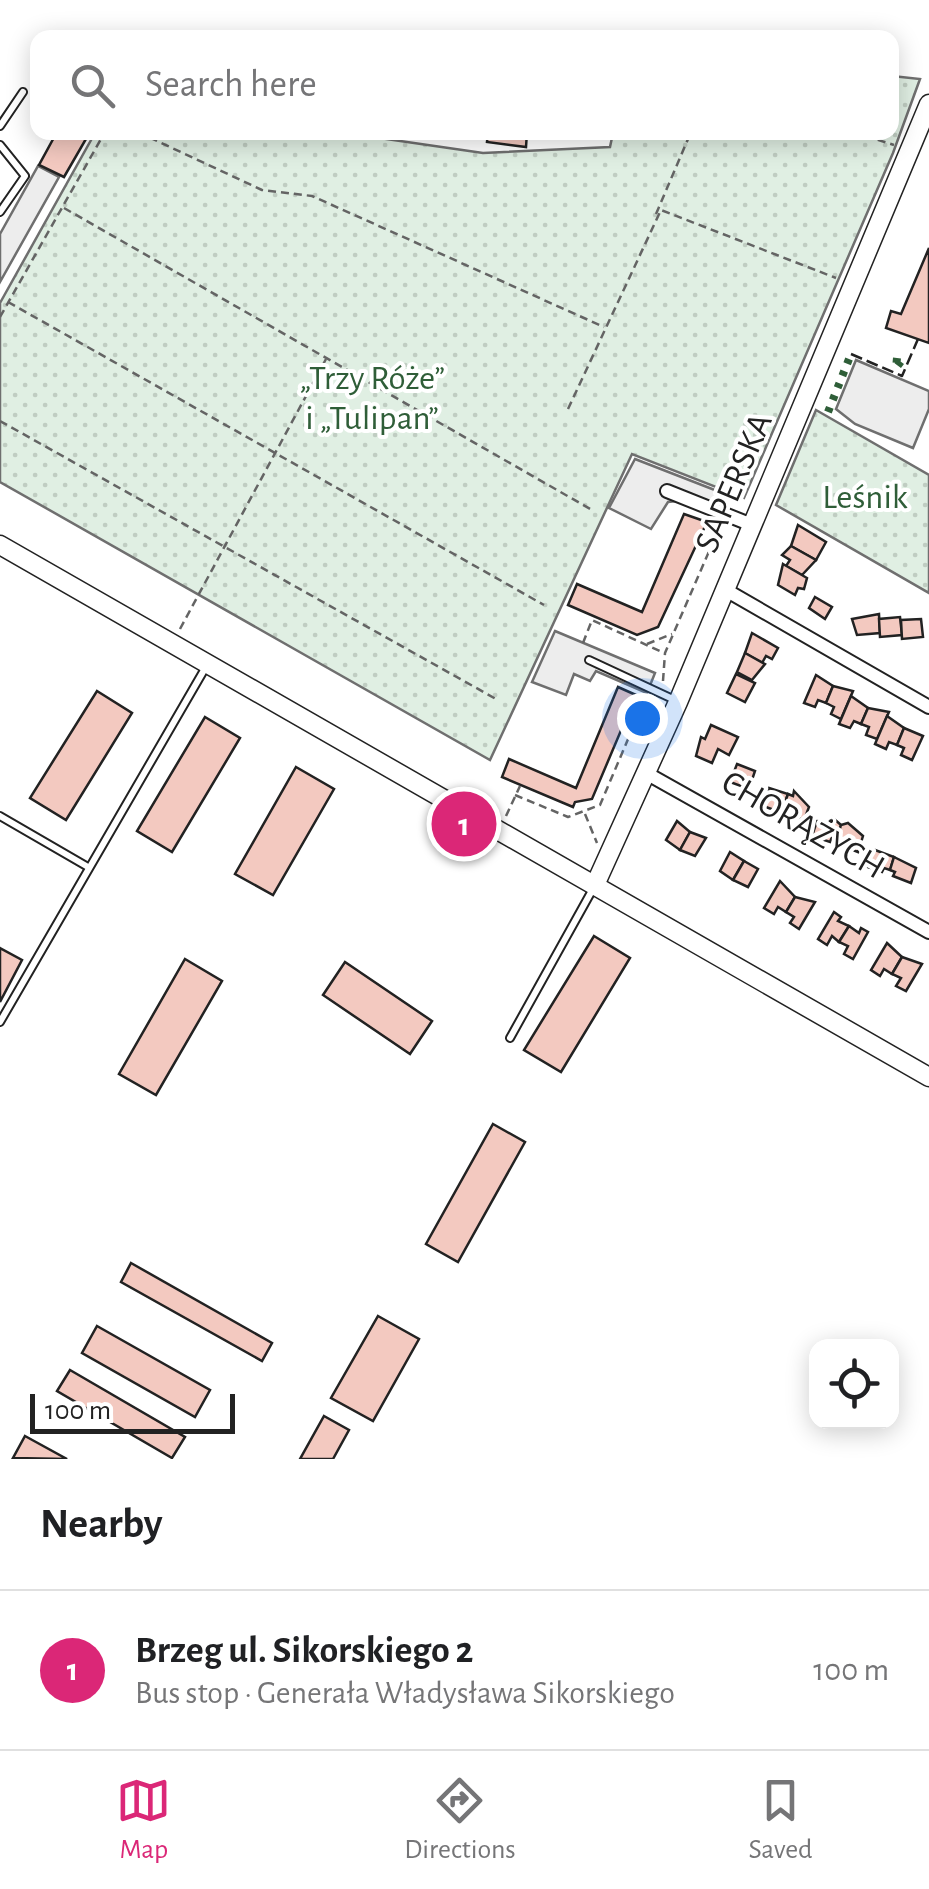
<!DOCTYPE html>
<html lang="en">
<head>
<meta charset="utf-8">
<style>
	body { margin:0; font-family:"Alegreya Sans",sans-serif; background:#f2f2f2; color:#202124 }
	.controls { position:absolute; right:30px; bottom:30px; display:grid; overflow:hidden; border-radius:20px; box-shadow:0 5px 25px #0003 }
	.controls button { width:90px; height:90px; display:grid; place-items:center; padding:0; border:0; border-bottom:2px solid #e0e0e0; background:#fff; color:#202124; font:50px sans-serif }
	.scale { position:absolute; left:30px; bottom:25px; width:205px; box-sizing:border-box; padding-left:10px; border:5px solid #222; border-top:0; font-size:28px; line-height:35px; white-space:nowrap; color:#222; -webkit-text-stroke:8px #fff; paint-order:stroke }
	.you { position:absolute; left:642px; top:718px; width:35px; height:35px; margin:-25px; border:8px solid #fff; border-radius:50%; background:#1a73e8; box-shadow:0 0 0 15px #1a73e833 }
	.badge { display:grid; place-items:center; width:65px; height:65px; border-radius:50%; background:#db2777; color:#fff; font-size:32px; font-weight:700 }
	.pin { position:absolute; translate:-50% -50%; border:5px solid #fff; box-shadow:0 2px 10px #0006 }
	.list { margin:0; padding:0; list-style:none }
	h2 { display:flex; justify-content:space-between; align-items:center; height:130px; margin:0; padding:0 40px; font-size:42px }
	h2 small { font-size:32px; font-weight:400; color:#757577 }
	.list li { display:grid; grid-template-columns:65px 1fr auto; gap:30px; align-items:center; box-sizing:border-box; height:160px; padding:0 40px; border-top:2px solid #e0e0e0 }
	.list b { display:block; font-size:38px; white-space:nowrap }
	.list p { margin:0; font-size:32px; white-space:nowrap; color:#757577 }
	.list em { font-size:32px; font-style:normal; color:#757577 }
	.icon { flex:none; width:55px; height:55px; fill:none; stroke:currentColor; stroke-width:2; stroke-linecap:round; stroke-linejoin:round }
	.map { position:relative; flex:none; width:929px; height:1459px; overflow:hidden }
	.search { position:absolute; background:#fff; box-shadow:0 5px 25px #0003; left:30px; right:30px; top:30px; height:110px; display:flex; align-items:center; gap:25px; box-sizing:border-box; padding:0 35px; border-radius:20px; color:#757577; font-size:38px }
	.sheet { height:290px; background:#fff }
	nav { display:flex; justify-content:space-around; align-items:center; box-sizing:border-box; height:140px; border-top:2px solid #e0e0e0; background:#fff; font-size:28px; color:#757577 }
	nav a { display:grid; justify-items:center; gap:5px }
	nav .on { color:#db2777 }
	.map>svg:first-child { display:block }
	.garden { fill:url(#garden-dots); stroke:#6f6f6f; stroke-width:2.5 }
	.parking { fill:#ededed; stroke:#6f6f6f; stroke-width:2.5 }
	.building { fill:#f3c9c0; stroke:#222; stroke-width:2.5 }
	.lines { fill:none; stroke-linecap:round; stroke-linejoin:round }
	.lane-casing { stroke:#222; stroke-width:10 }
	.street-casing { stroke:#222; stroke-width:16 }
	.secondary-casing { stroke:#222; stroke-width:21 }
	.path { stroke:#646464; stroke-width:2.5; stroke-dasharray:8 5; stroke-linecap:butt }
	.lane { stroke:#fff; stroke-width:6 }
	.street { stroke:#fff; stroke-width:12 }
	.secondary { stroke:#fff; stroke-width:18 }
	.hedge { stroke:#2f5e38; stroke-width:8; stroke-dasharray:5 8; stroke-linecap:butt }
	.fence { stroke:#222; stroke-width:2.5; stroke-dasharray:12 5; stroke-linecap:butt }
	.labels { text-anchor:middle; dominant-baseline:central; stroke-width:8; stroke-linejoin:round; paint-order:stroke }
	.park-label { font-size:35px; fill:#2f5e38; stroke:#fff }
	.street-label { font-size:35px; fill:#222; stroke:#fff }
</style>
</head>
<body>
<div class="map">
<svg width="929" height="1459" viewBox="0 0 929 1459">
	<defs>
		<pattern id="garden-dots" width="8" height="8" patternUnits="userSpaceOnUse" patternTransform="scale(2.5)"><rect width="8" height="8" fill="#e0efe3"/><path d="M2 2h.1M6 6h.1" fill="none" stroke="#c0cdc2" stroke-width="1.8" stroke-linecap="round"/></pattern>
	</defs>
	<rect width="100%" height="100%" fill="#fff"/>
	<g class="garden">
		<path d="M 892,76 L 920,79 L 893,153 L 744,498 L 632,454 L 490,760 L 0,482 L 0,303 L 95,133 L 345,133 L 483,153 L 610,147 L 613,133 L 892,132 Z"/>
		<path d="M 816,410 L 929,475 L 929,593 L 776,505 Z"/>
	</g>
	<g class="parking">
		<path d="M 38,166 L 59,177 L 0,282 L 0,234 Z"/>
		<path d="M 856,360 L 929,391 L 929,409 L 913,448 L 855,424 L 836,409 Z"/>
		<path d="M 635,459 L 725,494 L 713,516 L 677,501 L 668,502 L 651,529 L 609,508 Z"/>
		<path d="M 555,631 L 655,673 L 647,693 L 596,671 L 590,681 L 574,674 L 566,695 L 532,682 Z"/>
	</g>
	<g class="building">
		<path d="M 57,132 L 90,132 L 64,177 L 39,165 Z"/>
		<path d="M 488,132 L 527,132 L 526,147 L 487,142 Z"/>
		<path d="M 929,248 L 929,343 L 886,328 L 891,311 L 901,314 Z"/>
		<path d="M 684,514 L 707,522 L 658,627 L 637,635 L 568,605 L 577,584 L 642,612 Z"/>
		<path d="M 798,525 L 826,542 L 816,560 L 791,546 Z"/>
		<path d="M 791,546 L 816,560 L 802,575 L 786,566 L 790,560 L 782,555 Z"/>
		<path d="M 783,564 L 807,578 L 804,589 L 798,588 L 795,595 L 778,585 Z"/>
		<path d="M 815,597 L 832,607 L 825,619 L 809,608 Z"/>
		<path d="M 879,614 L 880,633 L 857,635 L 852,619 Z"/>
		<path d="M 900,617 L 902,635 L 880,637 L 879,619 Z"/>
		<path d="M 921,619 L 923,637 L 902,639 L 901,620 Z"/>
		<path d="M 752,633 L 778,648 L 772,659 L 766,656 L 762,663 L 745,653 Z"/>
		<path d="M 745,653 L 765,664 L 752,680 L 737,672 Z"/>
		<path d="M 736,674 L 755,683 L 745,702 L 727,693 Z"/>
		<path d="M 816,675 L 833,686 L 826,703 L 818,700 L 815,707 L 804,703 Z"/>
		<path d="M 833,686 L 853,691 L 841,719 L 831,714 L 834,707 L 826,703 Z"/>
		<path d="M 618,687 L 636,695 L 592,799 L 575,802 L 573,807 L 502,777 L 509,759 L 576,788 Z"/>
		<path d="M 97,691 L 132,713 L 66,820 L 30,798 Z"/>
		<path d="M 851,696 L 868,708 L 861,724 L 854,721 L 850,728 L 839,724 Z"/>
		<path d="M 868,708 L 889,712 L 877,739 L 866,735 L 869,727 L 861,724 Z"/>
		<path d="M 887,716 L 904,728 L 897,745 L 889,742 L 886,749 L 875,744 Z"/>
		<path d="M 205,717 L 240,738 L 172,852 L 137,831 Z"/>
		<path d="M 711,725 L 738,737 L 729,755 L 718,749 L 712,763 L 696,756 L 701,737 L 705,739 Z"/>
		<path d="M 904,728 L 923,736 L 912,760 L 901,755 L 904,748 L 897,745 Z"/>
		<path d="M 737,764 L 755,771 L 749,789 L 730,782 Z"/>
		<path d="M 296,767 L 334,789 L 273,895 L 235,874 Z"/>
		<path d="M 769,788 L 788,794 L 783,808 L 778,806 L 777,811 L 763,806 Z"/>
		<path d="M 794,791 L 809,807 L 804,820 L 787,814 L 789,810 L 783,808 L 788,794 L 793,796 Z"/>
		<path d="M 833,818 L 841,825 L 837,839 L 832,837 L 830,842 L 812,836 L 817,821 L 832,822 Z"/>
		<path d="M 677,821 L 690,832 L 680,850 L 666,840 Z"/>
		<path d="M 848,823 L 863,836 L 858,852 L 840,845 L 841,840 L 837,839 L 841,825 Z"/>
		<path d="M 690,832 L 706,838 L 695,856 L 680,850 Z"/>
		<path d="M 875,850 L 894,857 L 890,870 L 884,868 L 882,872 L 865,866 Z"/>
		<path d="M 730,852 L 744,861 L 733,880 L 720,871 Z"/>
		<path d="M 894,857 L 916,868 L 911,883 L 893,876 L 895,872 L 890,870 Z"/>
		<path d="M 744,861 L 758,869 L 748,887 L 733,880 Z"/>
		<path d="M 780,881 L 795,897 L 786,912 L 778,907 L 774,914 L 764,908 Z"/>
		<path d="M 795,897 L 815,902 L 799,929 L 790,923 L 794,917 L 786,912 Z"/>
		<path d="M 834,912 L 841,917 L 838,921 L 849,926 L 839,942 L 832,936 L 827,945 L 818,939 Z"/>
		<path d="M 849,926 L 859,933 L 861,928 L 868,932 L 853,959 L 844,954 L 848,946 L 839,942 Z"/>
		<path d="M 594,936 L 630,958 L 561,1072 L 524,1050 Z"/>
		<path d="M 887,943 L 902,957 L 892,974 L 884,969 L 880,976 L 871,970 Z"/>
		<path d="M 0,948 L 22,960 L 0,1002 Z"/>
		<path d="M 902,957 L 922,964 L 906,991 L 896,986 L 901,978 L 892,974 Z"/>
		<path d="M 185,959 L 222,981 L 156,1095 L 119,1074 Z"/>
		<path d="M 345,962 L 432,1021 L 410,1054 L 323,995 Z"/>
		<path d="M 493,1124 L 525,1142 L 458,1262 L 426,1244 Z"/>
		<path d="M 131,1263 L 272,1343 L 262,1361 L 121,1282 Z"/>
		<path d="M 378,1316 L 419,1339 L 373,1421 L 331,1398 Z"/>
		<path d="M 97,1326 L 210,1390 L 195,1417 L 82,1353 Z"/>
		<path d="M 70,1370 L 185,1437 L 172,1458 L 57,1391 Z"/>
		<path d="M 324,1416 L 349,1430 L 333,1459 L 300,1459 Z"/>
		<path d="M 25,1436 L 67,1459 L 13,1458 Z"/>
	</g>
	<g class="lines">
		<g class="lane-casing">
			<g id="lane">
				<path d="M 0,126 L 23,92"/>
				<path d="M 0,145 L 25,176 L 0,212"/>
				<path d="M 589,660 L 677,701"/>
				<path d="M 0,816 L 88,867"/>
				<path d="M 0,1022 L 207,665"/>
				<path d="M 510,1038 L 594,887"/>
			</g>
		</g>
		<g class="street-casing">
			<g id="street">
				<path d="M 667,491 L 752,525"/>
				<path d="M 724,589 L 929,707"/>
				<path d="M 646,773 L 929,932"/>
			</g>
		</g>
		<g class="secondary-casing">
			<g id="secondary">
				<path d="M 0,545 L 929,1077"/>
				<path d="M 595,885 L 678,702 L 929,104"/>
			</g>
		</g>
		<g class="path">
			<path d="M 138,132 L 262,190 L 312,196 L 604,327"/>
			<path d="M 853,132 L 894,145"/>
			<path d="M 64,208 L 592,510"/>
			<path d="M 656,214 L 691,132"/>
			<path d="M 8,302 L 544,605"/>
			<path d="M 0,317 L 101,139 L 123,132"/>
			<path d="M 568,409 L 661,210 L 836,278"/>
			<path d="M 0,421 L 496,699"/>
			<path d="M 180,629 L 326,359"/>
			<path d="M 583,643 L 592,620 L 664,653"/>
			<path d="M 647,644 L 672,634"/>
			<path d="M 663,681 L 665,653 L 720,526"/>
			<path d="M 515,795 L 568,817 L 600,805 L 646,697"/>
			<path d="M 585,814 L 597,843"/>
			<path d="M 506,816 L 520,786"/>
		</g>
		<use href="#lane" class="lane"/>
		<use href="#street" class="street"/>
		<use href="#secondary" class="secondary"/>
		<g class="hedge">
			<path d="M 897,358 L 896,368 L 902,360"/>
			<path d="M 828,412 L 851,354"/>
		</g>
		<path class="fence" d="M 851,354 L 902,376 L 918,339"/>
	</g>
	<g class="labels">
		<g class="park-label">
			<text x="372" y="378">„Trzy Róże”<tspan x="372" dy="40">i „Tulipan”</tspan></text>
			<text x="865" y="497">Leśnik</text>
		</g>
		<g class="street-label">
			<text transform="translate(734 483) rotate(-67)">SAPERSKA</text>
			<text transform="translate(803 825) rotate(30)">CHORĄŻYCH</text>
		</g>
	</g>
</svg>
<div class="controls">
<button><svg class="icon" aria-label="locate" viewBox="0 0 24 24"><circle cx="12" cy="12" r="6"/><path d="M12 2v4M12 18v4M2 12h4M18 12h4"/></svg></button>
</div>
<div class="scale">100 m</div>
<div class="you"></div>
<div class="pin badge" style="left:464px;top:824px">1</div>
<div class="search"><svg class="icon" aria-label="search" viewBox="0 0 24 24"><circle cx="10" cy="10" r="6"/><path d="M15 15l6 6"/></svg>Search here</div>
</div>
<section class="sheet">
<h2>Nearby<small></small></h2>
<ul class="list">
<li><span class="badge">1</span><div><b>Brzeg ul. Sikorskiego 2</b><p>Bus stop · Generała Władysława Sikorskiego</p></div><em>100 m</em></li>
</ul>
</section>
<nav>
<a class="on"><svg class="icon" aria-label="map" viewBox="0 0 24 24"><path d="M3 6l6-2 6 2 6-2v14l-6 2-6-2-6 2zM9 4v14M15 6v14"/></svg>Map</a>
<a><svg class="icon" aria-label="directions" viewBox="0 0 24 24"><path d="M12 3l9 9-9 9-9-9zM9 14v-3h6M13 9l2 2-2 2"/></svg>Directions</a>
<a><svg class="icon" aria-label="saved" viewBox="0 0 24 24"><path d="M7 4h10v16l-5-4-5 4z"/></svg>Saved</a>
</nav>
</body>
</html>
